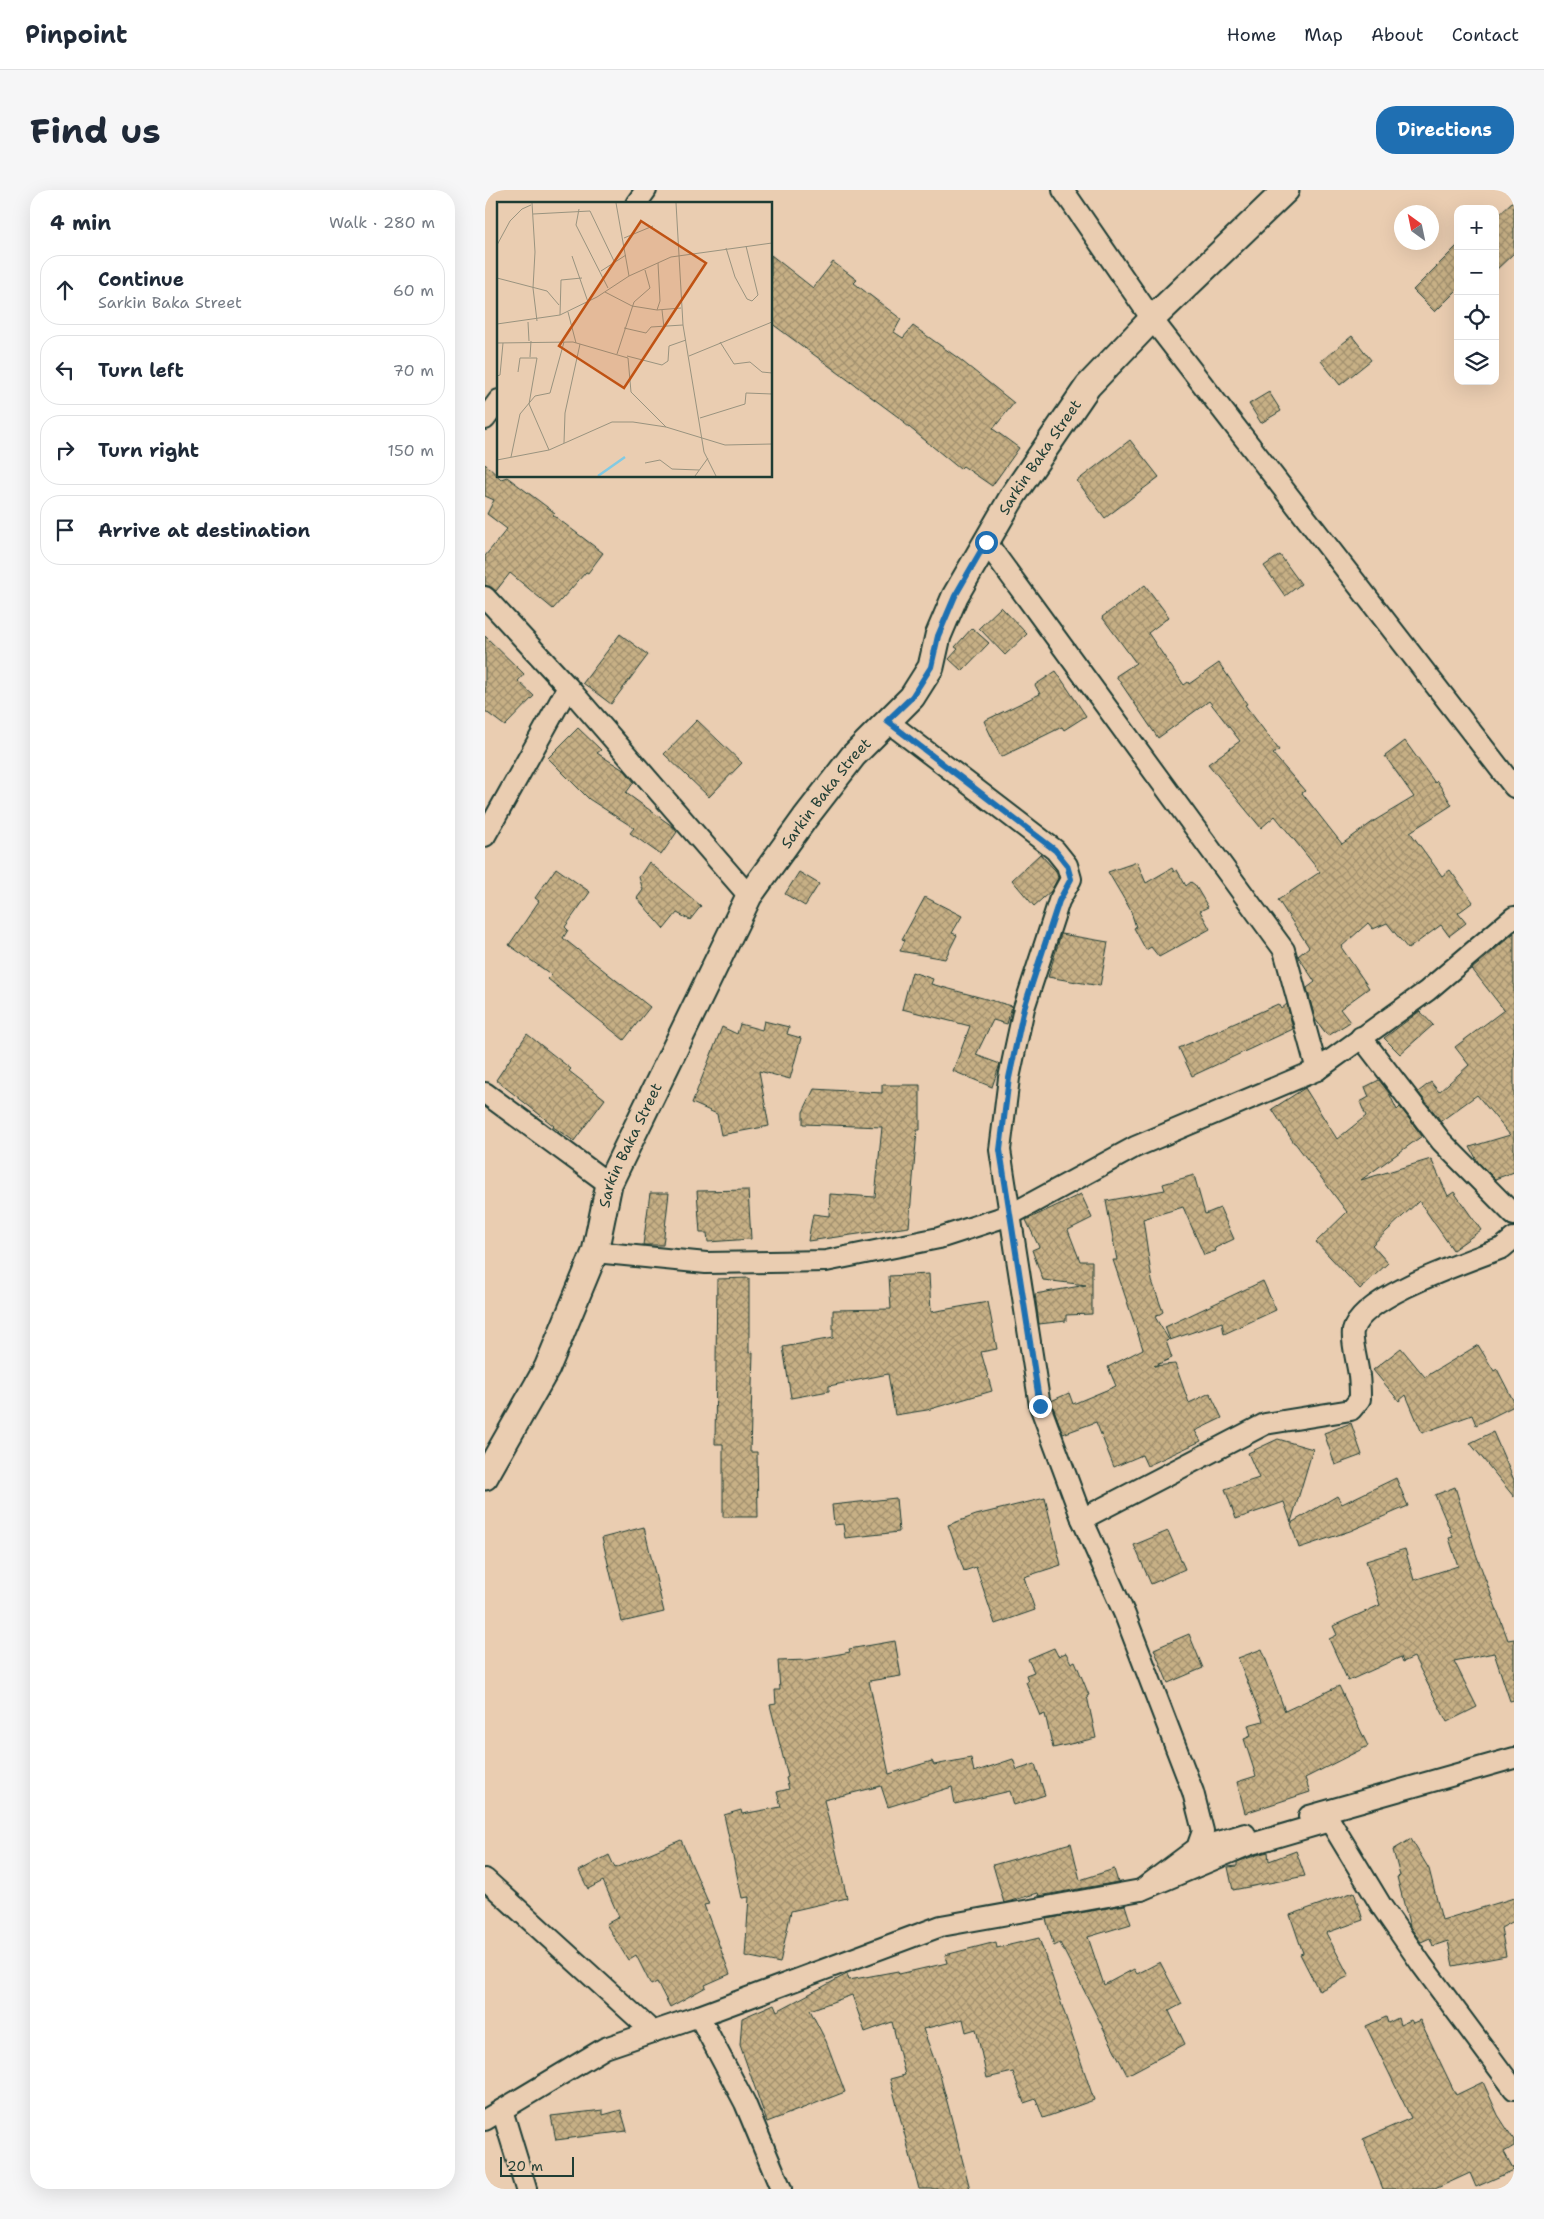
<!DOCTYPE html>
<html lang="en">
<head>
<meta charset="utf-8">
<style>
	body { margin:0; font-family:"Shantell Sans",sans-serif; background:#f6f6f7; color:#1f2937 }
	.controls { position:absolute; right:15px; top:15px; display:grid; overflow:hidden; border-radius:10px; box-shadow:0 5px 20px #0002 }
	.controls button { width:45px; height:45px; display:grid; place-items:center; padding:0; border:0; border-bottom:1px solid #e0e1e3; background:#fff; color:#1f2937; font:25px sans-serif }
	.compass { position:absolute; left:909px; top:15px; width:45px; height:45px; border-radius:50%; background:#fff; box-shadow:0 5px 20px #0002; rotate:327deg }
	.scale { position:absolute; left:15px; bottom:12px; width:74px; box-sizing:border-box; padding-left:5px; border:2px solid #1f3d34; border-top:0; font-size:14px; line-height:18px; white-space:nowrap; color:#1f3d34; -webkit-text-stroke:4px #eacdb1; paint-order:stroke }
	.stop { position:absolute; width:15px; height:15px; margin:-11px; border:4px solid #1f6fb2; border-radius:50%; background:#fff }
	.stop.end { background:#1f6fb2; border-color:#fff; box-shadow:0 1px 5px #0008 }
	.list { margin:0; padding:0; list-style:none }
	h2 { display:flex; justify-content:space-between; align-items:center; height:65px; margin:0; padding:0 20px; font-size:21px }
	h2 small { font-size:16px; font-weight:400; color:#747a83 }
	.list li { display:grid; grid-template-columns:32px 1fr auto; gap:15px; align-items:center; box-sizing:border-box; height:70px; margin:0 10px 10px; padding:0 10px; border:1px solid #e0e1e3; border-radius:20px }
	.list b { display:block; font-size:19px; white-space:nowrap }
	.list p { margin:0; font-size:16px; white-space:nowrap; color:#747a83 }
	.list em { font-size:16px; font-style:normal; color:#747a83 }
	.icon { flex:none; width:28px; height:28px; fill:none; stroke:currentColor; stroke-width:2; stroke-linecap:round; stroke-linejoin:round }
	.map { position:relative; flex:none; width:1029px; height:1999px; overflow:hidden; border-radius:20px }
	header { display:flex; align-items:center; gap:30px; box-sizing:border-box; height:70px; padding:0 25px; background:#fff; border-bottom:1px solid #e0e1e3 }
	header strong { font-size:24px }
	nav { display:flex; gap:28px; margin-inline-start:auto; font-size:18px }
	.intro { display:flex; align-items:center; justify-content:space-between; box-sizing:border-box; height:120px; padding:0 30px }
	h1 { margin:0; font-size:35px }
	.button { padding:12px 22px; border-radius:20px; background:#1f6fb2; color:#fff; font-size:18px; font-weight:700 }
	main { display:flex; gap:30px; padding:0 30px }
	aside { flex:1; background:#fff; border-radius:20px; box-shadow:0 5px 20px #0002 }
	.map>svg:first-child { display:block }
	.building { fill:url(#building-cross-hatch); stroke:#1f3d34 }
	.lines { fill:none; stroke-linecap:round; stroke-linejoin:round }
	.minor-casing { stroke:#1f3d34; stroke-width:24 }
	.tertiary-casing { stroke:#1f3d34; stroke-width:29 }
	.minor { stroke:#eacdb1; stroke-width:20 }
	.tertiary { stroke:#eacdb1; stroke-width:25 }
	.route { stroke:#1f6fb2; stroke-width:6 }
	.labels { text-anchor:middle; dominant-baseline:central; stroke-width:4.5; stroke-linejoin:round; paint-order:stroke }
	.street-label { font-size:15px; fill:#1f3d34; stroke:#eacdb1 }
	.inset-river { fill:none; stroke:#82cae3; stroke-width:2.5 }
	.inset-road { fill:none; stroke:#99937f; stroke-width:1 }
	.view { fill:#c05314; fill-opacity:0.15; stroke:#c05314; stroke-width:2.5 }
	.inset-edge { fill:none; stroke:#1f3d34; stroke-width:2.5 }
</style>
</head>
<body>
<header>
<strong>Pinpoint</strong>
<nav><a>Home</a><a>Map</a><a>About</a><a>Contact</a></nav>
</header>
<div class="intro"><h1>Find us</h1><a class="button">Directions</a></div>
<main>
<aside>
<h2>4 min<small>Walk · 280 m</small></h2>
<ul class="list">
<li><svg class="icon" aria-label="ahead" viewBox="0 0 24 24"><path d="M12 20V5M6 11l6-6 6 6"/></svg><div><b>Continue</b><p>Sarkin Baka Street</p></div><em>60 m</em></li>
<li><svg class="icon" aria-label="left" viewBox="0 0 24 24"><path d="M17 20v-9H6M10 6l-5 5 5 5"/></svg><div><b>Turn left</b></div><em>70 m</em></li>
<li><svg class="icon" aria-label="right" viewBox="0 0 24 24"><path d="M7 20v-9h11M14 6l5 5-5 5"/></svg><div><b>Turn right</b></div><em>150 m</em></li>
<li><svg class="icon" aria-label="arrive" viewBox="0 0 24 24"><path d="M6 21V4h12l-3 4 3 4H6"/></svg><div><b>Arrive at destination</b></div></li>
</ul>
</aside>
<div class="map">
<svg width="1029" height="1999" viewBox="0 0 1029 1999">
	<defs>
		<pattern id="building-cross-hatch" width="8" height="8" patternUnits="userSpaceOnUse" patternTransform="scale(1.25)"><rect width="8" height="8" fill="#c7b085"/><path d="M0 0l8 8M0 8l8-8" fill="none" stroke="#a1906e"/></pattern>
	</defs>
	<rect width="100%" height="100%" fill="#eacdb1"/>
	<filter id="ink" filterUnits="userSpaceOnUse"><feTurbulence type="fractalNoise" baseFrequency=".02" numOctaves="2"/><feDisplacementMap in="SourceGraphic" scale="10" xChannelSelector="R" yChannelSelector="G"/><feConvolveMatrix kernelMatrix="1 2 1 2 8 2 1 2 1" color-interpolation-filters="sRGB"/></filter>
	<g filter="url(#ink)">
		<g class="building">
			<path d="M 1029,10 L 1029,63 L 1010,81 L 1010,28 Z"/>
			<path d="M 973,55 L 973,99 L 950,122 L 928,100 Z"/>
			<path d="M 286,65 L 328,98 L 348,72 L 372,90 L 369,93 L 416,129 L 409,142 L 418,148 L 428,136 L 473,168 L 529,213 L 508,239 L 534,258 L 507,296 L 478,276 L 475,279 L 419,233 L 420,232 L 286,133 Z"/>
			<path d="M 867,146 L 886,170 L 855,195 L 836,171 Z"/>
			<path d="M 784,202 L 796,221 L 776,233 L 764,214 Z"/>
			<path d="M 645,250 L 674,287 L 620,328 L 592,291 Z"/>
			<path d="M 0,274 L 16,289 L 22,287 L 70,323 L 68,325 L 118,363 L 103,383 L 101,382 L 68,419 L 25,383 L 11,401 L 0,395 L 0,366 L 22,339 L 2,324 L 9,310 L 0,306 Z"/>
			<path d="M 795,365 L 816,394 L 800,406 L 779,376 Z"/>
			<path d="M 660,395 L 684,427 L 663,443 L 699,495 L 703,492 L 704,494 L 734,473 L 762,514 L 760,515 L 794,560 L 788,564 L 820,601 L 817,603 L 857,654 L 889,631 L 929,607 L 900,566 L 920,551 L 950,593 L 952,591 L 967,615 L 925,642 L 957,686 L 965,680 L 988,712 L 973,723 L 981,733 L 964,746 L 956,735 L 923,759 L 902,733 L 888,739 L 883,733 L 856,757 L 884,798 L 855,819 L 865,832 L 843,846 L 830,829 L 822,798 L 830,792 L 813,766 L 824,757 L 793,710 L 835,682 L 790,626 L 776,638 L 723,574 L 755,551 L 724,511 L 673,548 L 631,486 L 651,473 L 617,427 Z"/>
			<path d="M 516,417 L 542,444 L 520,465 L 494,438 Z"/>
			<path d="M 487,438 L 504,453 L 477,481 L 464,469 L 473,459 L 470,457 Z"/>
			<path d="M 135,444 L 163,465 L 126,514 L 98,493 Z"/>
			<path d="M 0,446 L 39,484 L 33,491 L 49,506 L 20,536 L 0,521 Z"/>
			<path d="M 571,481 L 601,526 L 579,540 L 577,537 L 516,567 L 499,531 L 555,504 L 550,495 Z"/>
			<path d="M 212,530 L 257,573 L 224,607 L 179,564 Z"/>
			<path d="M 93,538 L 116,560 L 112,563 L 140,581 L 149,592 L 141,603 L 187,636 L 192,642 L 176,665 L 145,643 L 149,638 L 104,609 L 63,568 Z"/>
			<path d="M 555,664 L 571,681 L 573,688 L 566,701 L 549,716 L 527,690 Z"/>
			<path d="M 164,672 L 216,716 L 205,730 L 192,723 L 179,739 L 152,708 L 158,700 L 154,687 Z"/>
			<path d="M 652,672 L 661,693 L 687,678 L 689,682 L 692,680 L 701,696 L 706,692 L 710,695 L 723,717 L 715,721 L 725,739 L 674,767 L 666,757 L 661,760 L 649,738 L 651,737 L 645,719 L 623,682 Z"/>
			<path d="M 71,678 L 105,702 L 80,737 L 83,740 L 78,748 L 165,817 L 139,850 L 63,789 L 67,785 L 24,755 L 54,711 L 50,708 Z"/>
			<path d="M 314,682 L 334,694 L 320,716 L 300,704 Z"/>
			<path d="M 440,707 L 477,726 L 467,743 L 472,745 L 460,769 L 415,761 L 420,750 L 417,749 Z"/>
			<path d="M 1029,743 L 1029,982 L 1010,989 L 993,972 L 985,957 L 1025,945 L 992,905 L 956,931 L 933,902 L 946,892 L 954,902 L 984,875 L 970,857 L 1019,820 L 987,779 Z"/>
			<path d="M 576,744 L 623,752 L 615,796 L 563,787 Z"/>
			<path d="M 427,782 L 448,789 L 446,794 L 527,816 L 522,834 L 508,830 L 491,865 L 515,874 L 507,897 L 468,881 L 485,836 L 417,819 Z"/>
			<path d="M 793,814 L 796,819 L 802,814 L 808,839 L 707,886 L 694,858 Z"/>
			<path d="M 935,821 L 948,835 L 915,864 L 899,848 Z"/>
			<path d="M 279,831 L 304,837 L 302,844 L 316,848 L 305,889 L 274,881 L 284,936 L 236,945 L 232,924 L 207,913 L 237,837 L 252,844 L 255,834 L 277,840 Z"/>
			<path d="M 42,844 L 86,879 L 84,881 L 120,909 L 89,951 L 68,937 L 69,936 L 11,890 Z"/>
			<path d="M 894,890 L 904,903 L 912,920 L 915,917 L 937,946 L 876,990 L 946,969 L 963,1006 L 969,1002 L 996,1040 L 968,1060 L 934,1011 L 887,1055 L 903,1073 L 875,1099 L 831,1052 L 862,1022 L 810,953 L 809,953 L 787,919 L 820,898 L 852,949 L 881,926 L 875,912 L 884,907 L 880,897 Z"/>
			<path d="M 397,895 L 435,895 L 435,940 L 432,940 L 424,1037 L 323,1051 L 328,1024 L 344,1026 L 345,1004 L 390,1007 L 397,937 L 318,934 L 318,922 L 329,899 L 397,903 Z"/>
			<path d="M 709,985 L 720,1024 L 735,1018 L 749,1049 L 730,1058 L 731,1061 L 719,1065 L 698,1017 L 658,1029 L 667,1091 L 678,1122 L 670,1127 L 684,1150 L 681,1151 L 687,1168 L 669,1176 L 690,1174 L 704,1213 L 725,1203 L 737,1228 L 710,1241 L 716,1251 L 662,1276 L 657,1265 L 629,1277 L 611,1232 L 578,1244 L 566,1211 L 584,1203 L 588,1214 L 631,1196 L 623,1177 L 658,1159 L 628,1070 L 632,1070 L 621,1011 L 680,1000 L 678,994 Z"/>
			<path d="M 263,1000 L 266,1049 L 223,1052 L 222,1043 L 215,1043 L 212,1001 Z"/>
			<path d="M 165,1003 L 184,1003 L 178,1055 L 158,1055 Z"/>
			<path d="M 596,1004 L 607,1028 L 583,1040 L 595,1071 L 607,1071 L 607,1124 L 581,1125 L 581,1131 L 554,1134 L 550,1104 L 601,1095 L 558,1090 L 547,1060 L 554,1057 L 541,1030 Z"/>
			<path d="M 444,1084 L 446,1122 L 503,1112 L 512,1159 L 496,1162 L 507,1201 L 442,1220 L 410,1225 L 403,1184 L 344,1196 L 344,1201 L 306,1208 L 298,1157 L 348,1148 L 348,1120 L 406,1119 L 404,1086 Z"/>
			<path d="M 264,1088 L 264,1163 L 268,1162 L 265,1262 L 272,1262 L 273,1327 L 238,1327 L 238,1254 L 230,1254 L 232,1089 Z"/>
			<path d="M 778,1091 L 791,1120 L 739,1144 L 737,1132 L 685,1150 L 680,1137 Z"/>
			<path d="M 993,1155 L 1009,1181 L 1012,1179 L 1029,1212 L 1029,1216 L 991,1235 L 987,1225 L 937,1243 L 921,1205 L 914,1211 L 888,1180 L 916,1158 L 940,1187 Z"/>
			<path d="M 866,1233 L 877,1265 L 850,1275 L 839,1243 Z"/>
			<path d="M 1008,1242 L 1029,1290 L 1029,1307 L 985,1253 Z"/>
			<path d="M 793,1249 L 828,1259 L 806,1332 L 799,1312 L 751,1329 L 740,1299 L 774,1288 L 763,1263 Z"/>
			<path d="M 911,1288 L 923,1316 L 865,1341 L 814,1358 L 806,1333 L 852,1306 L 857,1314 Z"/>
			<path d="M 970,1297 L 991,1364 L 1023,1450 L 1029,1449 L 1029,1510 L 1025,1511 L 1009,1463 L 969,1471 L 992,1517 L 962,1532 L 929,1467 L 918,1472 L 916,1467 L 863,1491 L 844,1449 L 852,1445 L 848,1436 L 895,1415 L 881,1371 L 920,1359 L 929,1390 L 973,1376 L 964,1348 L 968,1347 L 950,1305 Z"/>
			<path d="M 411,1308 L 414,1342 L 360,1348 L 358,1334 L 349,1335 L 347,1315 Z"/>
			<path d="M 560,1308 L 576,1375 L 539,1387 L 550,1420 L 510,1434 L 491,1377 L 479,1381 L 463,1335 L 491,1325 Z"/>
			<path d="M 159,1337 L 179,1422 L 137,1432 L 117,1348 Z"/>
			<path d="M 683,1341 L 700,1379 L 666,1394 L 649,1355 Z"/>
			<path d="M 704,1444 L 718,1478 L 683,1493 L 669,1459 Z"/>
			<path d="M 410,1451 L 416,1486 L 384,1491 L 404,1584 L 447,1571 L 449,1575 L 486,1568 L 489,1582 L 528,1569 L 532,1580 L 550,1574 L 560,1605 L 529,1615 L 525,1601 L 470,1614 L 467,1597 L 403,1617 L 396,1596 L 339,1610 L 362,1708 L 306,1721 L 295,1773 L 260,1766 L 264,1707 L 257,1708 L 239,1625 L 256,1620 L 257,1624 L 296,1617 L 292,1602 L 304,1599 L 301,1588 L 303,1587 L 285,1515 L 291,1514 L 290,1500 L 295,1500 L 293,1471 L 323,1470 L 365,1462 L 364,1459 Z"/>
			<path d="M 569,1458 L 573,1466 L 581,1463 L 586,1473 L 590,1471 L 604,1505 L 602,1506 L 611,1548 L 568,1558 L 560,1524 L 555,1526 L 541,1492 L 543,1491 L 541,1485 L 549,1482 L 543,1469 Z"/>
			<path d="M 777,1459 L 800,1521 L 854,1496 L 883,1556 L 820,1588 L 825,1602 L 760,1623 L 752,1592 L 771,1586 L 759,1549 L 766,1546 L 763,1535 L 778,1531 L 753,1468 Z"/>
			<path d="M 926,1649 L 944,1679 L 957,1730 L 1029,1708 L 1029,1731 L 1016,1738 L 1021,1766 L 968,1776 L 963,1751 L 948,1756 L 945,1748 L 936,1752 L 925,1737 L 912,1687 L 915,1686 L 908,1660 Z"/>
			<path d="M 196,1650 L 224,1714 L 219,1715 L 245,1784 L 220,1795 L 221,1797 L 185,1817 L 172,1792 L 166,1795 L 151,1765 L 143,1770 L 121,1734 L 134,1727 L 118,1691 L 103,1699 L 94,1681 L 124,1665 L 130,1678 Z"/>
			<path d="M 586,1653 L 595,1690 L 629,1679 L 633,1692 L 554,1706 L 553,1703 L 519,1713 L 508,1675 Z"/>
			<path d="M 811,1661 L 820,1686 L 748,1700 L 743,1677 L 752,1676 L 752,1672 L 775,1664 L 783,1662 L 784,1671 Z"/>
			<path d="M 869,1702 L 878,1730 L 841,1743 L 864,1786 L 834,1801 L 815,1764 L 818,1763 L 805,1725 Z"/>
			<path d="M 640,1715 L 646,1734 L 603,1747 L 619,1795 L 649,1779 L 652,1784 L 675,1772 L 697,1814 L 684,1821 L 700,1854 L 642,1885 L 575,1753 L 569,1756 L 561,1729 Z"/>
			<path d="M 554,1748 L 609,1910 L 558,1928 L 551,1909 L 539,1913 L 528,1882 L 502,1888 L 491,1839 L 481,1842 L 478,1829 L 438,1839 L 455,1885 L 485,1999 L 434,1999 L 405,1889 L 420,1885 L 407,1832 L 380,1842 L 367,1805 L 325,1820 L 341,1851 L 360,1902 L 282,1932 L 255,1855 L 257,1828 L 289,1814 L 292,1821 L 362,1784 L 364,1790 L 413,1781 L 414,1784 L 462,1773 L 460,1765 L 511,1752 L 512,1758 Z"/>
			<path d="M 901,1827 L 903,1833 L 913,1828 L 915,1835 L 926,1830 L 928,1833 L 935,1830 L 971,1905 L 998,1892 L 1013,1925 L 1029,1950 L 1029,1956 L 1019,1962 L 1029,1980 L 991,1997 L 985,1983 L 950,1999 L 898,1999 L 878,1949 L 926,1928 L 881,1836 Z"/>
			<path d="M 118,1920 L 118,1925 L 136,1920 L 142,1941 L 71,1950 L 66,1926 Z"/>
		</g>
		<g class="lines">
			<g class="minor-casing">
				<g id="minor">
					<path d="M 578,0 L 667,129 L 1029,597"/>
					<path d="M 151,14 L 161,0"/>
					<path d="M 0,229 L 14,210"/>
					<path d="M 501,352 L 799,760 L 832,880"/>
					<path d="M 0,407 L 83,497 L 264,706"/>
					<path d="M 402,531 L 570,660 L 582,675 L 586,689 L 574,711 L 539,818 L 524,888 L 515,960 L 555,1216 L 597,1329 L 640,1425 L 708,1602 L 718,1641 L 712,1658 L 656,1700"/>
					<path d="M 0,646 L 83,497"/>
					<path d="M 876,847 L 956,951 L 1029,1025"/>
					<path d="M 0,903 L 124,994"/>
					<path d="M 110,1062 L 221,1073 L 341,1071 L 454,1048 L 525,1025 L 650,957 L 832,880 L 942,801 L 1029,727"/>
					<path d="M 597,1329 L 780,1234 L 866,1220 L 875,1209 C 875,1202 875,1194 874,1186 C 873,1175 866,1151 868,1141 C 876,1106 984,1071 1017,1058 L 1029,1048"/>
					<path d="M 824,1626 L 1029,1568"/>
					<path d="M 712,1658 L 760,1644"/>
					<path d="M 0,1689 L 168,1842"/>
					<path d="M 214,1826 L 260,1913 L 296,1999"/>
					<path d="M 17,1920 L 41,1999"/>
					<path d="M 0,1930 L 120,1858 L 214,1826 L 456,1736 L 656,1700 L 763,1655 L 845,1631 L 897,1717 L 937,1775 L 1029,1899"/>
				</g>
			</g>
			<g class="tertiary-casing">
				<g id="tertiary">
					<path id="s1" d="M 0,1287 L 62,1178 L 110,1062 L 124,994 L 264,706 L 320,628 L 368,566 L 427,507 L 446,477 L 453,446 L 470,406 L 529,304 L 603,196 L 667,129 L 801,0"/>
				</g>
			</g>
			<use href="#minor" class="minor"/>
			<use href="#tertiary" class="tertiary"/>
		</g>
	</g>
	<g class="lines" filter="url(#ink)">
		<path class="route" d="M 501,352 L 470,406 L 453,446 L 446,477 L 427,507 L 402,531 L 570,660 L 582,675 L 586,689 L 574,711 L 539,818 L 524,888 L 515,960 L 555,1216"/>
	</g>
	<g class="labels">
		<g class="street-label">
			<text stroke="none"><textPath href="#s1" startOffset="1172">Sarkin Baka Street</textPath></text>
			<text stroke="none"><textPath href="#s1" startOffset="769">Sarkin Baka Street</textPath></text>
			<text stroke="none"><textPath href="#s1" startOffset="364">Sarkin Baka Street</textPath></text>
		</g>
	</g>
	<g transform="translate(12 12)">
		<rect width="275" height="275" fill="#eacdb1"/>
		<path class="inset-river" d="M 101,274 L 128,255"/>
		<path class="inset-road" d="M 35,1 L 38,50 L 36,86 L 40,119M 119,1 L 132,74M 179,1 L 186,123 L 207,250 L 219,274M 82,7 L 79,23 L 111,86M 36,12 L 93,9 L 117,59M 127,36 L 156,24M 0,43 L 13,19 L 25,7 L 34,3M 229,46 L 238,75 L 250,97 L 255,99 L 261,93 L 249,44M 75,54 L 91,100M 104,69 L 129,53M 0,76 L 50,89 L 62,103M 108,90 L 135,104 L 160,108 L 184,106M 160,108 L 163,99 L 161,61M 165,108 L 167,126M 71,110 L 79,141M 63,113 L 64,78 L 85,76M 31,120 L 32,139M 0,122 L 63,113 L 100,95 L 132,74 L 174,55 L 275,41M 127,126 L 149,131 L 154,125 L 186,123M 223,140 L 237,162 L 253,160 L 265,170 L 275,171M 0,141 L 76,140 L 131,156 L 134,190 L 169,225M 120,152 L 137,100 L 153,86 L 148,68M 130,154 L 165,163 L 171,159 L 172,144 L 189,138M 192,154 L 275,120M 33,155 L 34,139M 21,170 L 23,156 L 40,156 L 32,202 L 52,248M 0,174 L 3,173 L 6,141M 203,216 L 248,202 L 249,191 L 275,192M 67,241 L 68,211 L 83,142M 14,255 L 23,212 L 38,194 L 53,191 L 67,140M 0,258 L 52,248 L 115,220 L 136,220 L 169,225 L 228,243 L 275,242M 148,261 L 163,258 L 175,267 L 202,268M 198,274 L 211,256"/>
		<path class="view" d="M 144,19 L 209,61 L 127,186 L 62,144 Z"/>
		<rect width="275" height="275" class="inset-edge"/>
	</g>
</svg>
<div class="controls">
<button>+</button>
<button>−</button>
<button><svg class="icon" aria-label="locate" viewBox="0 0 24 24"><circle cx="12" cy="12" r="6"/><path d="M12 2v4M12 18v4M2 12h4M18 12h4"/></svg></button>
<button><svg class="icon" aria-label="layers" viewBox="0 0 24 24"><path d="M12 4l9 5-9 5-9-5zM3 14l9 5 9-5"/></svg></button>
</div>
<svg class="compass" viewBox="-18 -18 36 36"><path d="M0-13l5 13h-10z" fill="#e53935"/><path d="M0 13l5-13h-10z" fill="#747a83"/></svg>
<div class="scale">20 m</div>
<div class="stop" style="left:501px;top:352px"></div>
<div class="stop end" style="left:555px;top:1216px"></div>
</div>
</main>
</body>
</html>
